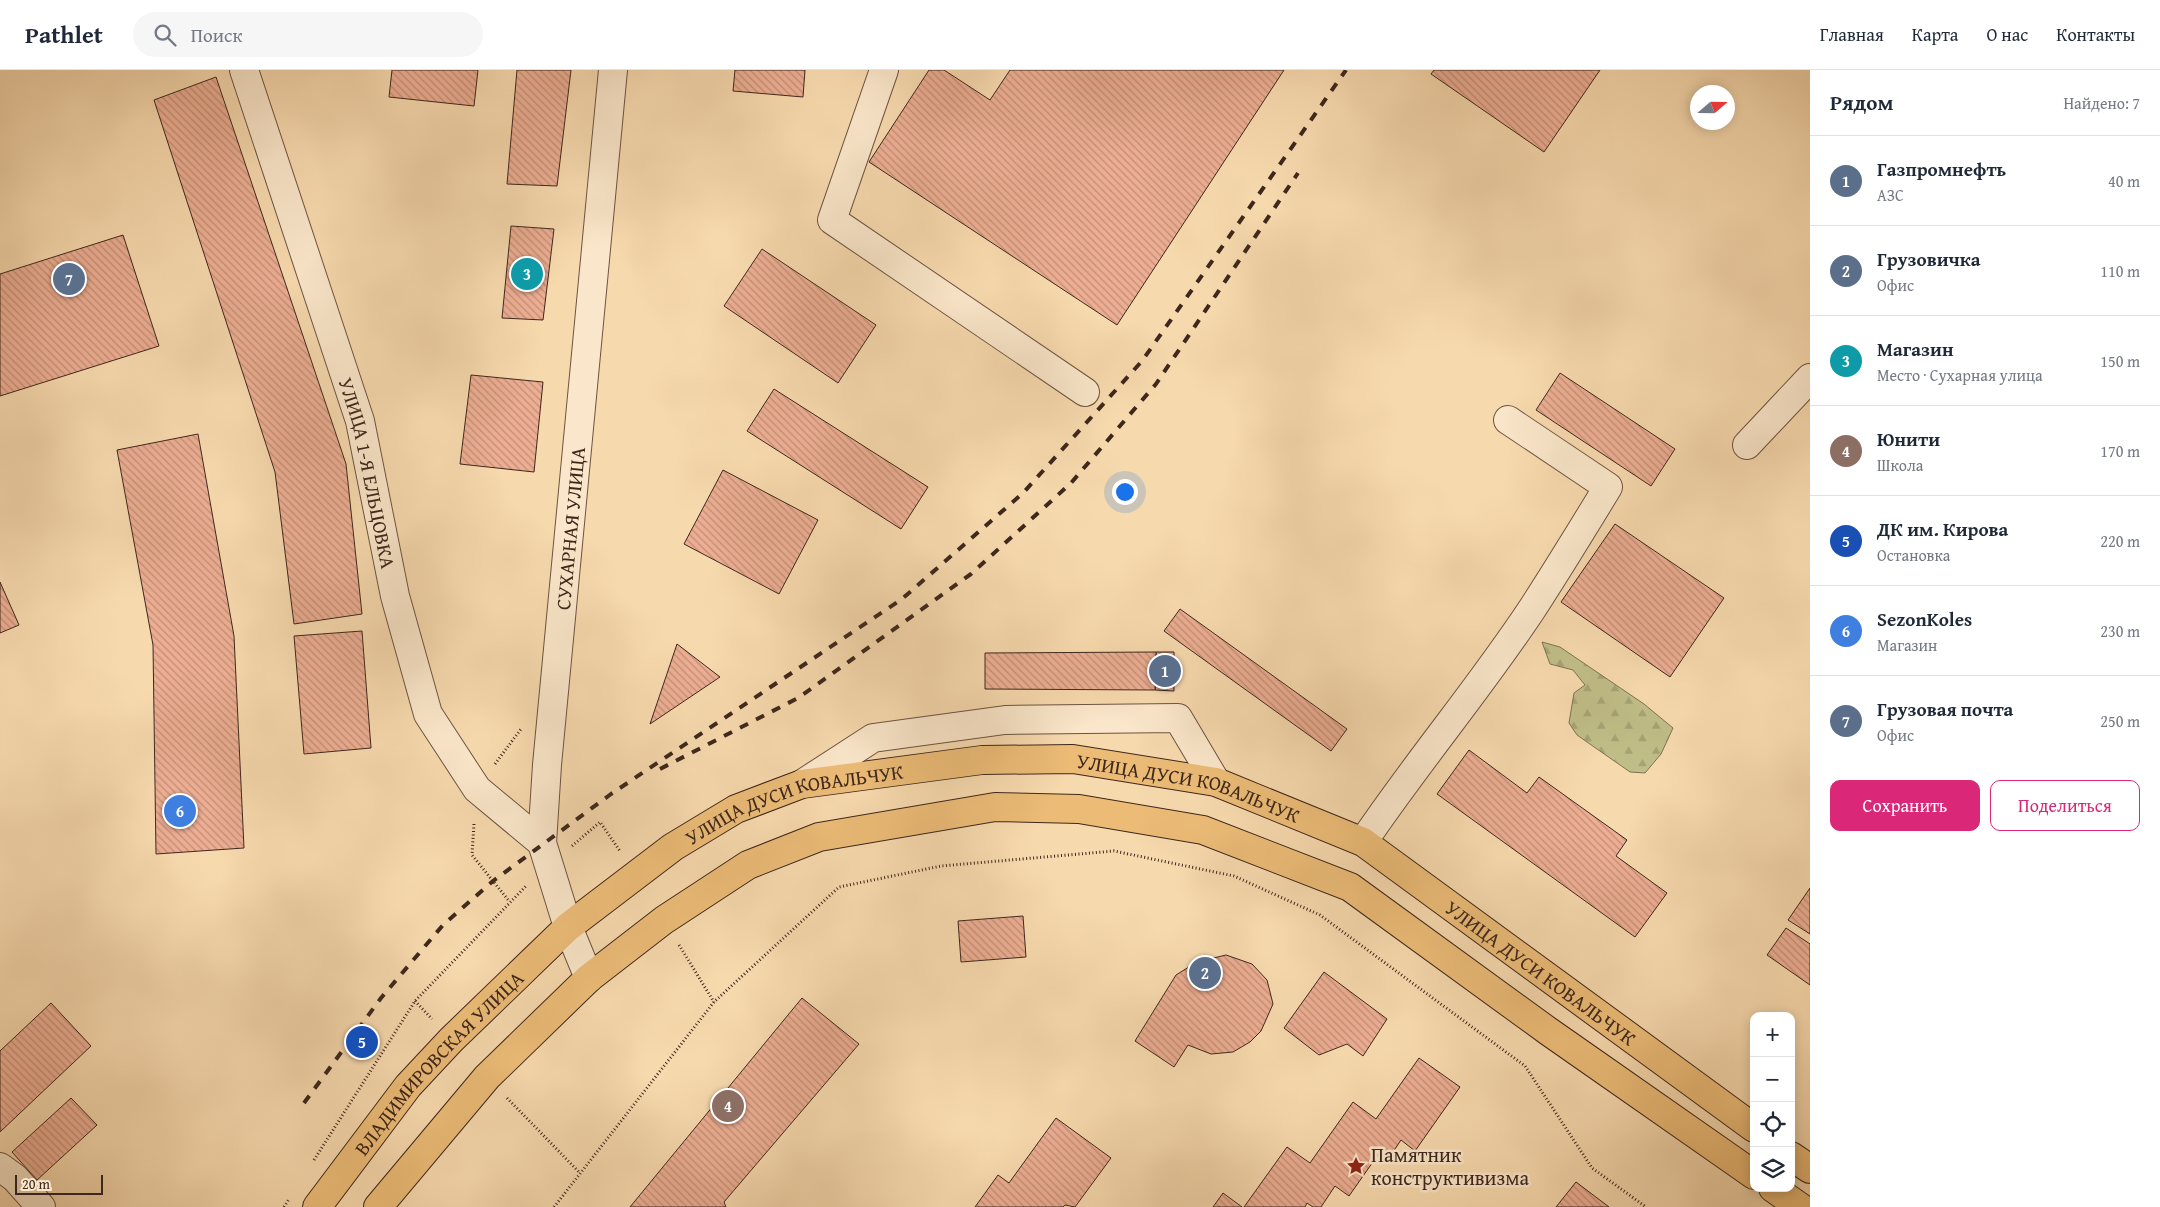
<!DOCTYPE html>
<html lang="ru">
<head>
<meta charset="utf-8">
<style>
	body { margin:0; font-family:"Gentium Book Plus",serif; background:#f6f6f7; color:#1f2937 }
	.controls { position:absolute; right:15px; bottom:15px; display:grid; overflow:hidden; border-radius:10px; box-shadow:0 2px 12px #0003 }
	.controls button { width:45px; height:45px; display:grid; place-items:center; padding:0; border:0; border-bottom:1px solid #e0e1e3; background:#fff; color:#1f2937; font:25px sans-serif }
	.compass { position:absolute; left:1690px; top:15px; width:45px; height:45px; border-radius:50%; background:#fff; box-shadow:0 2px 12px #0003; rotate:70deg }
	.scale { position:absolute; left:15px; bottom:12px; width:88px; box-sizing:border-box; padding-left:5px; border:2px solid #3e271c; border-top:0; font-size:14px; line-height:18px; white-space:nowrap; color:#3e271c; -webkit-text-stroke:4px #fae6ca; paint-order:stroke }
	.you { position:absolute; left:1124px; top:421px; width:18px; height:18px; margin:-12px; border:4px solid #fff; border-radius:50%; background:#1a73e8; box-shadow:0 0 0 8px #1a73e833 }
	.badge { display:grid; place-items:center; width:32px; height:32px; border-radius:50%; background:#db2777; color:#fff; font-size:16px; font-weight:700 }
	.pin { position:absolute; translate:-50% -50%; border:2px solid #fff; box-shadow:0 1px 5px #0006 }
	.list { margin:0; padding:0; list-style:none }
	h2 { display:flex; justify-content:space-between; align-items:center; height:65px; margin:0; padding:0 20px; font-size:21px }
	h2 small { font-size:16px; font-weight:400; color:#747a83 }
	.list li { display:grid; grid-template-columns:32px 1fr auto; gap:15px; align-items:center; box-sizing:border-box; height:90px; padding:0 20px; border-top:1px solid #e0e1e3 }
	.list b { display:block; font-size:19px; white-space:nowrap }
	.list p { margin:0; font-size:16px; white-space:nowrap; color:#747a83 }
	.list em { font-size:16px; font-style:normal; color:#747a83 }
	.actions { display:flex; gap:10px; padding:15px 20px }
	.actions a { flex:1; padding:11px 0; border:1px solid #db2777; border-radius:10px; text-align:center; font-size:18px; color:#db2777 }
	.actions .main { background:#db2777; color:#fff }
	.icon { flex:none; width:28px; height:28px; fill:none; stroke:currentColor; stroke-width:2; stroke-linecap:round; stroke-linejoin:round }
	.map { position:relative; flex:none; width:1810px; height:1137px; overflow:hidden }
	header { display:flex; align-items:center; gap:30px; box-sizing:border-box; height:70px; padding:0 25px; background:#fff; border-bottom:1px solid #e0e1e3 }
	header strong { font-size:24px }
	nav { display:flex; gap:28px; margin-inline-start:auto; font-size:18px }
	.search { width:350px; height:45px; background:#f6f6f7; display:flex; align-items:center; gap:12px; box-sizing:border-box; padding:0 18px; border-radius:28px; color:#747a83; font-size:19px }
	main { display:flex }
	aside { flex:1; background:#fff }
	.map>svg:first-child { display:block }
	.forest { fill:url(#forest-firs); stroke:#7f7252 }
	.building { fill:url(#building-back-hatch); stroke:#3e271c }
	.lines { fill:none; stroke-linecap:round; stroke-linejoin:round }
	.minor-casing { stroke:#6c5440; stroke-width:30 }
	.major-casing { stroke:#3e271c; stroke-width:30 }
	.path { stroke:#3e271c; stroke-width:3; stroke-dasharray:1 2.5; stroke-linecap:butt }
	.minor { stroke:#fae6ca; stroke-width:28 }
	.major { stroke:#ecbc77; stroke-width:28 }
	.rail { stroke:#3e271c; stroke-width:4; stroke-dasharray:9 9; stroke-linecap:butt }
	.labels { text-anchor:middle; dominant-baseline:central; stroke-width:5; stroke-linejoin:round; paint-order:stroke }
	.street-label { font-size:20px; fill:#3e271c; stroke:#fae6ca }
	.poi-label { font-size:20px; fill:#3e271c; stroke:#fae6ca; text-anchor:start }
</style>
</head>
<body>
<header>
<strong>Pathlet</strong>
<div class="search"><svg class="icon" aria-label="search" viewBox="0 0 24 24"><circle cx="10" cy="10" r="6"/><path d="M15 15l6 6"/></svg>Поиск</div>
<nav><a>Главная</a><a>Карта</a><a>О нас</a><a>Контакты</a></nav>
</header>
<main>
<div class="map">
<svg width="1810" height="1137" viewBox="0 0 1810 1137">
	<defs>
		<pattern id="forest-firs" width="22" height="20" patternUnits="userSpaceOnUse" patternTransform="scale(1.25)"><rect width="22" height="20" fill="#c0be88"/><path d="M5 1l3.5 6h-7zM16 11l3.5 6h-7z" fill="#a6a375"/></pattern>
		<pattern id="building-back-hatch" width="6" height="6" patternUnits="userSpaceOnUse" patternTransform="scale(1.25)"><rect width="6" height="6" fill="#edae93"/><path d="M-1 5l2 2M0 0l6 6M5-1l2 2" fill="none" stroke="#c18e77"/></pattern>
	</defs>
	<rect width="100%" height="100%" fill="#f7d9ae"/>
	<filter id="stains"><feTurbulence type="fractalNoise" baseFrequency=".004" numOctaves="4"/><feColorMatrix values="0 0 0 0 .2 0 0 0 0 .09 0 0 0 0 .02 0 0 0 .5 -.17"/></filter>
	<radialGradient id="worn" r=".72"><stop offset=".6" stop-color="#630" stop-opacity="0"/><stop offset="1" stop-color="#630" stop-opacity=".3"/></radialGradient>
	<path class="forest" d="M 1542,572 L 1560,577 L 1644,634 L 1673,658 L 1661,684 L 1645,703 L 1630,702 L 1577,665 L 1569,653 L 1574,623 L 1585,615 L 1573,600 L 1550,594 Z"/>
	<g class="building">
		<path d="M 392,0 L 478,0 L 474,36 L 389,27 Z"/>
		<path d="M 517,0 L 571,0 L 557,116 L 507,114 Z"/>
		<path d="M 735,0 L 805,0 L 803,27 L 733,21 Z"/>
		<path d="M 929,0 L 944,0 L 990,30 L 1010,0 L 1284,0 L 1117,255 L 869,92 Z"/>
		<path d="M 1434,0 L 1600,0 L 1544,82 L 1431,4 Z"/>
		<path d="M 216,7 L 346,394 L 362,544 L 294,554 L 275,402 L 154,30 Z"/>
		<path d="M 511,156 L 554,159 L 543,250 L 502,248 Z"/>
		<path d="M 123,165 L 159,276 L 0,326 L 0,204 Z"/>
		<path d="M 762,179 L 876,255 L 838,313 L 724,236 Z"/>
		<path d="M 1560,303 L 1675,379 L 1651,416 L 1536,340 Z"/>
		<path d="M 471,305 L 543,312 L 534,402 L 460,394 Z"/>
		<path d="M 774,319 L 928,417 L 901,459 L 747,361 Z"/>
		<path d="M 198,364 L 234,566 L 244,778 L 156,784 L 153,575 L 117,380 Z"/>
		<path d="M 723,400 L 818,450 L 779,524 L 684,474 Z"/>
		<path d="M 1615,454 L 1724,528 L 1670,607 L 1561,532 Z"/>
		<path d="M 0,512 L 19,555 L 0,563 Z"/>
		<path d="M 1180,539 L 1347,659 L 1331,681 L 1164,561 Z"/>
		<path d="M 362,561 L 371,678 L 304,684 L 294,566 Z"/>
		<path d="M 677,574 L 720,607 L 650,654 Z"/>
		<path d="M 1156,582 L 1174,582 L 1174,621 L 1155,620 Z"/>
		<path d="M 1156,582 L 1155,620 L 985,619 L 985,583 Z"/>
		<path d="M 1469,680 L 1527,723 L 1539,707 L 1627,770 L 1616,786 L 1667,823 L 1635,867 L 1437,724 Z"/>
		<path d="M 1810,818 L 1810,864 L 1788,850 Z"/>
		<path d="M 1023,846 L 1026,887 L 961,892 L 958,851 Z"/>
		<path d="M 1786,858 L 1810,874 L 1810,915 L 1767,885 Z"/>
		<path d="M 1226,885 L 1252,894 L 1267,910 L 1273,934 L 1261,961 L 1250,972 L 1233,982 L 1211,984 L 1188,975 L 1174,997 L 1135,971 L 1176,905 L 1197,892 Z"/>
		<path d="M 1324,902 L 1387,949 L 1363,986 L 1347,974 L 1319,985 L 1284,958 Z"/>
		<path d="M 802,928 L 859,974 L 724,1132 L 726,1137 L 630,1137 Z"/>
		<path d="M 51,933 L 91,976 L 0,1062 L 0,981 Z"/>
		<path d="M 1419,988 L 1460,1017 L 1415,1081 L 1401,1070 L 1391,1085 L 1382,1079 L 1349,1126 L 1335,1116 L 1321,1137 L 1313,1137 L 1307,1133 L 1305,1137 L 1244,1137 L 1287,1077 L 1310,1093 L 1353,1032 L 1376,1049 Z"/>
		<path d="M 71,1028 L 97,1055 L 37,1110 L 12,1082 Z"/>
		<path d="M 1056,1048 L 1111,1088 L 1075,1137 L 1065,1135 L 1063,1137 L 975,1137 L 998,1105 L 1009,1113 Z"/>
		<path d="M 1576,1112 L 1609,1137 L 1556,1137 Z"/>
		<path d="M 1223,1123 L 1242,1137 L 1213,1137 Z"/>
	</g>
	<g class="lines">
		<g class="minor-casing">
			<g id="minor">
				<path id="s1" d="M 244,0 L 360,351 L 395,526 L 428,644 L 477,719 L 542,773"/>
				<path d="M 884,0 L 832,150 L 1085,322"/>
				<path d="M 1747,375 L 1810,308"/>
				<path d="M 802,714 L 873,668 L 1005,650 L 1178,648 L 1216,712"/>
				<path d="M 1363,772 C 1417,692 1479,619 1532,539 C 1558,499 1583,458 1608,417 L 1508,350"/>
				<path id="s2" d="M 589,908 L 568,857 L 542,773 L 547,695 L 613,0"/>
				<path d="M 0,1097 L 15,1108 L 41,1137"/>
			</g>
		</g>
		<g class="major-casing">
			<g id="major">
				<path d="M 1791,1086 L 1810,1099"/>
				<path d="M 1773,1118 L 1800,1137"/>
				<path id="s3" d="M 317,1137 L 408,1016 L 451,970 L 568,857 L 673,777 L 736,739 L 802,714 L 982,690 L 1073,689 L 1216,712 L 1363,772 L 1754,1058"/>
				<path d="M 378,1137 L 487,1007 L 589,908 L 664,850 L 748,795 L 819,767 L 995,737 L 1079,739 L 1203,760 L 1350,817 L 1548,961 L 1754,1105"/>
			</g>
		</g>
		<g class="path">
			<path d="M 495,694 L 521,659"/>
			<path d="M 474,754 L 472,785 L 509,831"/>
			<path d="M 572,776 L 600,752 L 620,781"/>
			<path d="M 679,875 L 714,932"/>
			<path d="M 415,931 L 432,949"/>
			<path d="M 507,1028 L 580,1103"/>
			<path d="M 314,1090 L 415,931 L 526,816"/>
			<path d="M 284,1137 L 289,1129"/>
			<path d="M 554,1137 L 714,932 L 839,817 L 941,796 L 1114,781 L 1234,806 L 1320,845 L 1525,996 L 1592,1098 L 1646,1137"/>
		</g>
		<use href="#minor" class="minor"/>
		<use href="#major" class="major"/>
		<g class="rail">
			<path d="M 660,699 L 798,628 L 971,504 L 1071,413 L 1156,314 L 1298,103"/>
			<path d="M 304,1033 L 381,928 L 443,855 L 493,811 L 611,724 L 902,529 L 1023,423 L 1142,291 L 1346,0"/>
		</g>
	</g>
	<defs>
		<g id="sight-bare" transform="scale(1.5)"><path d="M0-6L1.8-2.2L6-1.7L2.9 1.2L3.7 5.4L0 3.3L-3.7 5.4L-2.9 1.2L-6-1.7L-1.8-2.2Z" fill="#8f2418" stroke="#fae6ca" stroke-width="2.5" paint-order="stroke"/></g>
	</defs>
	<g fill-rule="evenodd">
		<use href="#sight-bare" x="1356" y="1096"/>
	</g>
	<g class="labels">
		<g class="street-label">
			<text stroke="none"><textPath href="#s1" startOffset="422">УЛИЦА 1-Я ЕЛЬЦОВКА</textPath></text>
			<text stroke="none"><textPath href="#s2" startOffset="459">СУХАРНАЯ УЛИЦА</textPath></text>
			<text stroke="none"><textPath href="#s3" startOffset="1045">УЛИЦА ДУСИ КОВАЛЬЧУК</textPath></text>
			<text stroke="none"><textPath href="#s3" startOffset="640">УЛИЦА ДУСИ КОВАЛЬЧУК</textPath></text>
			<text stroke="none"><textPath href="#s3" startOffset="1450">УЛИЦА ДУСИ КОВАЛЬЧУК</textPath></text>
			<text stroke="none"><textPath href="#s3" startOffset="189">ВЛАДИМИРОВСКАЯ УЛИЦА</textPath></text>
		</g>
		<g class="poi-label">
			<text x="1371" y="1084">Памятник<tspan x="1371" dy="23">конструктивизма</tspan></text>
		</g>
	</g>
	<rect width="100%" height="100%" filter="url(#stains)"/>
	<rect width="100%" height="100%" fill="url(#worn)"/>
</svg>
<div class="controls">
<button>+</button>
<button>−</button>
<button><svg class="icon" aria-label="locate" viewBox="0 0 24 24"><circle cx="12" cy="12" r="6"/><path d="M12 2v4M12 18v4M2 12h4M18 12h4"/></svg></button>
<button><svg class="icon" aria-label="layers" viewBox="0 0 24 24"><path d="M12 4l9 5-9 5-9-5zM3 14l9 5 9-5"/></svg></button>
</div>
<svg class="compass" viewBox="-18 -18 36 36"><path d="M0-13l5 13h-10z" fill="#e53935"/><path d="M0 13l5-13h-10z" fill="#747a83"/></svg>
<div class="scale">20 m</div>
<div class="you"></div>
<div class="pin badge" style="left:1165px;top:601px;background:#5c6f8a">1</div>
<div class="pin badge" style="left:1205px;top:903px;background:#5c6f8a">2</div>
<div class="pin badge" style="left:527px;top:204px;background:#0f9aa8">3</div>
<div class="pin badge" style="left:728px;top:1036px;background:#8d6e63">4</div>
<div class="pin badge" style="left:362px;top:972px;background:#1a4fb4">5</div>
<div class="pin badge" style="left:180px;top:741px;background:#3f7fe0">6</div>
<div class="pin badge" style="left:69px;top:209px;background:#5c6f8a">7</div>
</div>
<aside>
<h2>Рядом<small>Найдено: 7</small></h2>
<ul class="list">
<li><span class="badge" style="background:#5c6f8a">1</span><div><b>Газпромнефть</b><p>АЗС</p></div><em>40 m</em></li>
<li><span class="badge" style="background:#5c6f8a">2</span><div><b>Грузовичка</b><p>Офис</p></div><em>110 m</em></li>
<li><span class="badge" style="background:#0f9aa8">3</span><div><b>Магазин</b><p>Место · Сухарная улица</p></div><em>150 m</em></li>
<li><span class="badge" style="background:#8d6e63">4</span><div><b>Юнити</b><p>Школа</p></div><em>170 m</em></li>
<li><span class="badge" style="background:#1a4fb4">5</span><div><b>ДК им. Кирова</b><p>Остановка</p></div><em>220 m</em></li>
<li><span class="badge" style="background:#3f7fe0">6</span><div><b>SezonKoles</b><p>Магазин</p></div><em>230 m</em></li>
<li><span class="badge" style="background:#5c6f8a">7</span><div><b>Грузовая почта</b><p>Офис</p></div><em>250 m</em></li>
</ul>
<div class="actions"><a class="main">Сохранить</a><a>Поделиться</a></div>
</aside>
</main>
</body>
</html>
